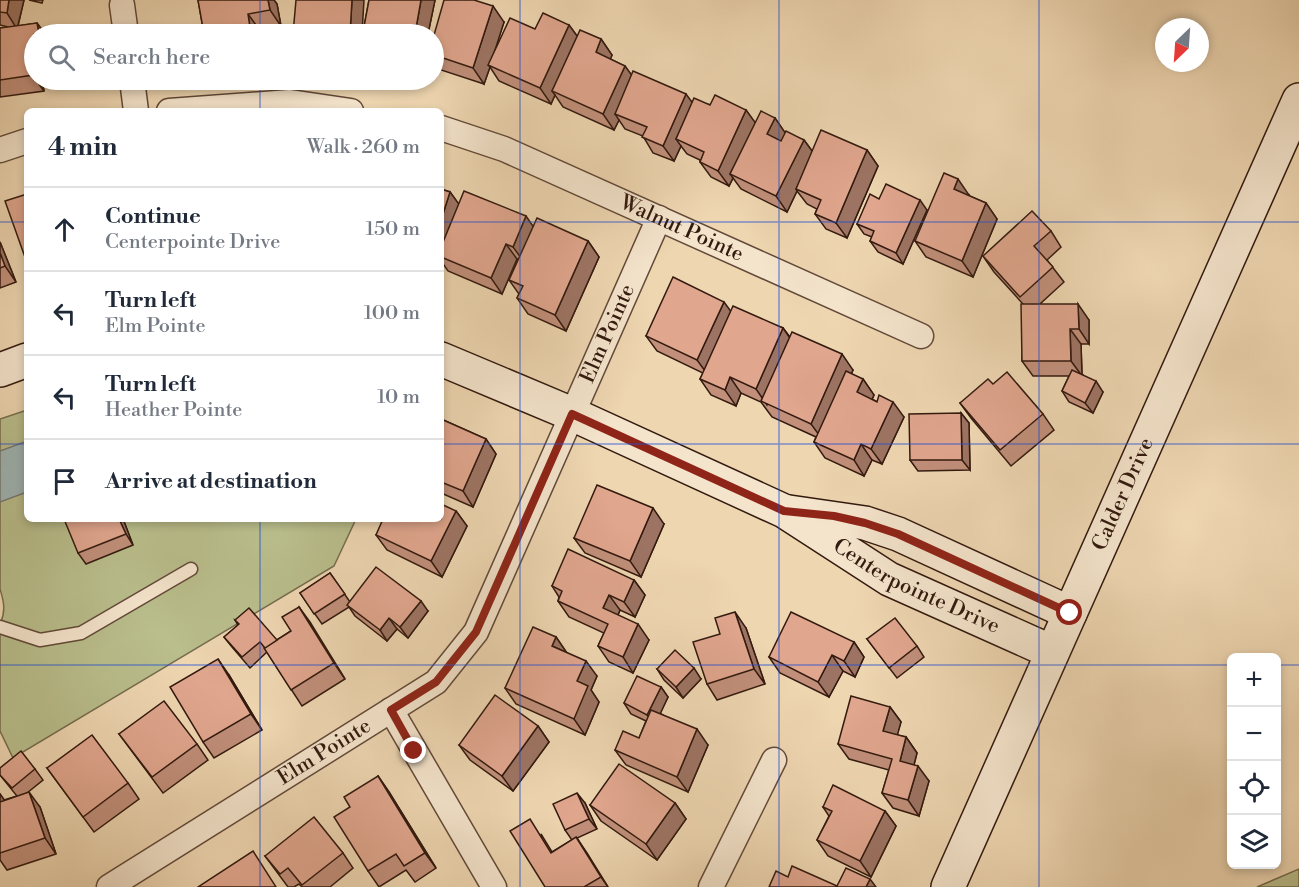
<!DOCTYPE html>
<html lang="en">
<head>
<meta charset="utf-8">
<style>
	body { margin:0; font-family:"Libre Bodoni",serif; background:#f2f2f3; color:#1f2937 }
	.controls { position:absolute; right:18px; bottom:18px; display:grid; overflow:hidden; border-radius:9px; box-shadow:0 3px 9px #0003 }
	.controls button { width:54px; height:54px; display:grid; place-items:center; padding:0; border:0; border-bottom:2px solid #e0e1e3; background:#fff; color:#1f2937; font:30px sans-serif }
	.compass { position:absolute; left:1155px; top:18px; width:54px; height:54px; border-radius:50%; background:#fff; box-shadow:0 3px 9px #0003; rotate:205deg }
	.stop { position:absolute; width:18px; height:18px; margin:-14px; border:4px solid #8f2418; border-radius:50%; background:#fff }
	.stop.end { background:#8f2418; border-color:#fff; box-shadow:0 2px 6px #0008 }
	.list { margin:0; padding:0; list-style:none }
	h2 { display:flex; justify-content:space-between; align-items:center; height:78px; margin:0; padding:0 24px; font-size:26px }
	h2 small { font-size:20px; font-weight:400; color:#747a83 }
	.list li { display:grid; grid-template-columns:39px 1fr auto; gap:18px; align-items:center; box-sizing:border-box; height:84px; padding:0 24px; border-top:2px solid #e0e1e3 }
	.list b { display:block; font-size:22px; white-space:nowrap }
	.list p { margin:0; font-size:20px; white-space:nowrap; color:#747a83 }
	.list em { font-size:20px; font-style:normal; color:#747a83 }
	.icon { flex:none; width:33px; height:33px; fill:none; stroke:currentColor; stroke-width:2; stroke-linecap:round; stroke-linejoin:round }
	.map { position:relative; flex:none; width:1299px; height:887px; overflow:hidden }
	.search { position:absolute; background:#fff; box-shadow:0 3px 9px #0003; left:24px; top:24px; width:420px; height:66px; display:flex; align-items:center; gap:15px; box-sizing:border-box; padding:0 21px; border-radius:33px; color:#747a83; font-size:22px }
	.panel { position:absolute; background:#fff; box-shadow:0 3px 9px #0003; left:24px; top:108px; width:420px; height:414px; border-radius:9px }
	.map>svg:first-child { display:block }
	.green { fill:#b9be8c; stroke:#766c4e; stroke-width:1.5 }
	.water { fill:#9eb6b6; stroke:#737873; stroke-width:1.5 }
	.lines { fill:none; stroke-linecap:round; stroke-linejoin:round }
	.lane-casing { stroke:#624938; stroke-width:15 }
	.street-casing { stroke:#624938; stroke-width:27 }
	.secondary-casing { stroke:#331a0f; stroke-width:36 }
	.lane { stroke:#f4e4cc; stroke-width:12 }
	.street { stroke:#f4e4cc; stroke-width:24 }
	.secondary { stroke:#f4e4cc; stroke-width:33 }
	.wall { fill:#c18f7a; stroke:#331a0f; stroke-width:1.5 }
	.shaded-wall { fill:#9d7463; stroke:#331a0f; stroke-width:1.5 }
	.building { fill:#e0a68e; stroke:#331a0f; stroke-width:1.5 }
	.route { stroke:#8f2418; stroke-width:8 }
	.grid { fill:none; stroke:#1d4ed8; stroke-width:1.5; stroke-opacity:0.55 }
	.labels { text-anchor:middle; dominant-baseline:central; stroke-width:6; stroke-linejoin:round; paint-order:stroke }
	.street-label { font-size:21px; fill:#331a0f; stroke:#f4e4cc }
</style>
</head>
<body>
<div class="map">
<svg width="1299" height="887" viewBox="0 0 1299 887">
	<rect width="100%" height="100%" fill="#eed6b1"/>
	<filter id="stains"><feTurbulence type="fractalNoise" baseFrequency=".00333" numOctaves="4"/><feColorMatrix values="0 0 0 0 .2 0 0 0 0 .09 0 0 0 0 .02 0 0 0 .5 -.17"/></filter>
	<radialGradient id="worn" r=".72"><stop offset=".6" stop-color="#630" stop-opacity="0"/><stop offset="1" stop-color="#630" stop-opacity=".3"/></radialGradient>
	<g class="green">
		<path d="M 27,410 L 27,519 L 356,519 L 334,566 L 13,758 L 0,731 L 0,624 C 6,611 4,602 0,589 L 0,419 Z"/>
		<path d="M 1299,869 L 1299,887 L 1257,887 Z"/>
	</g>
	<path class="water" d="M 27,441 L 27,492 L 0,502 L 0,451 Z"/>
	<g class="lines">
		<g class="lane-casing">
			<path id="lane" d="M 0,627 L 40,640 L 81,633 L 191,569"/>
		</g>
		<g class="street-casing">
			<g id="street">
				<path d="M 122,5 L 126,34"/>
				<path d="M 132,80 L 136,111"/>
				<path d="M 169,111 L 290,102 L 351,111"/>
				<path id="s1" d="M 441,128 L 504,149 L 921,336"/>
				<path d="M 0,150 L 27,141"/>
				<path d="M 391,710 L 494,887"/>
				<path id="s2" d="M 109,887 L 436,682 L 476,632 L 659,218"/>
				<path d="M 711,887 L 774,760"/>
			</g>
		</g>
		<g class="secondary-casing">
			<g id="secondary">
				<path id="s3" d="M 441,359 L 572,414 L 784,511 L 889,579 L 1052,652"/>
				<path d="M 0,370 L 27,360"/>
				<path d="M 789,512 L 865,523 L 898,534 L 1070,613"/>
				<path id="s4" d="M 948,887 L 1299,100"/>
			</g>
		</g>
		<use href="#lane" class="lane"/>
		<use href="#street" class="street"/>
		<use href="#secondary" class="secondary"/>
	</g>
	<g class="wall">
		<path d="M 0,0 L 24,0 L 18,26 L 37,23 L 45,34 L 34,34 L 34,80 L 42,80 L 44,91 L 0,97 L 0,28 L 8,27 L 0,25 Z"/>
		<path d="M 29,0 L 43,0 L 42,3 Z"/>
		<path d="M 198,0 L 274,0 L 277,4 L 281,26 L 259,29 L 260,34 L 204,34 Z"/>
		<path d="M 369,0 L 435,0 L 428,34 L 365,34 L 363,32 Z"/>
		<path d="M 504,22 L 494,52 L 535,29 L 569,25 L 577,36 L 601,39 L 612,55 L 610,59 L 625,66 L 631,75 L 692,102 L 746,110 L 755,123 L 775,118 L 785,133 L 804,140 L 812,151 L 867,150 L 878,166 L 847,238 L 826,229 L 815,214 L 817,209 L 807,204 L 797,191 L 787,212 L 741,189 L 733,178 L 729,186 L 711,177 L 700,162 L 700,160 L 687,154 L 681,146 L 674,161 L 653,153 L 643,136 L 625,129 L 619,120 L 614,130 L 563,107 L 555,95 L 551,104 L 499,81 L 490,67 L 484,84 L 438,69 L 434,62 L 434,35 Z"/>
		<path d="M 441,189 L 450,192 L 459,205 L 533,227 L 588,241 L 599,257 L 566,331 L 528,314 L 517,298 L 519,294 L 509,280 L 518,260 L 517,259 L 502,294 L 448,271 L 441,261 Z"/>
		<path d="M 969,195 L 969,196 L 986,203 L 997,219 L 973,277 L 926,257 L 915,241 Z"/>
		<path d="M 879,199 L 927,210 L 903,264 L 878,252 L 870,241 L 872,237 L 864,234 L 857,224 Z"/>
		<path d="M 1051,231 L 1061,247 L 1047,260 L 1064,282 L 1040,304 L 1089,320 L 1089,344 L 1081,344 L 1082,374 L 1103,392 L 1093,413 L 1069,402 L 1062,391 L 1069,376 L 1033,376 L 1022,361 L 1023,304 L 994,272 L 983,256 Z"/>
		<path d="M 0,242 L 16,282 L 0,288 Z"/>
		<path d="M 731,311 L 783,328 L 790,337 L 853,370 L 851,374 L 863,379 L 874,395 L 872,399 L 904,417 L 882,464 L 872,460 L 864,476 L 825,458 L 814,442 L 816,437 L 772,417 L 761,402 L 741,393 L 736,406 L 711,395 L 700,379 L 703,373 L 657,351 L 646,336 Z"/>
		<path d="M 993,384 L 1043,414 L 1054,430 L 1011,466 L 971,418 L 960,403 Z"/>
		<path d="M 961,413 L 969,423 L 970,470 L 918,471 L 910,460 Z"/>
		<path d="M 441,419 L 486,439 L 496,454 L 473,507 L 441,493 Z"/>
		<path d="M 456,511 L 467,526 L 442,577 L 387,550 L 376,535 Z"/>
		<path d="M 123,519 L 133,545 L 86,564 L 78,553 Z"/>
		<path d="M 664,524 L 641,577 L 585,553 L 574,538 Z"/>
		<path d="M 330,573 L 350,602 L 428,611 L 408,638 L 397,629 L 387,641 L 355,616 L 349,607 L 322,624 L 300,593 Z"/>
		<path d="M 634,580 L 645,595 L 635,617 L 620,610 L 618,615 L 649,640 L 633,673 L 609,662 L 598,646 L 604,633 L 569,617 L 558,601 L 559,597 L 552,586 Z"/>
		<path d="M 299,607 L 345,679 L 302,706 L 267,652 L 250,668 L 232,647 L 224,637 L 238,625 L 235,620 L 277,640 L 291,631 Z"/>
		<path d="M 746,628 L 765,684 L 717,700 L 707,684 L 720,634 Z"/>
		<path d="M 556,637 L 566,652 L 597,676 L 591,690 L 599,702 L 585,735 L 516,704 L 505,688 Z"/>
		<path d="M 867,639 L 917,646 L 924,657 L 897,678 Z"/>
		<path d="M 854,642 L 864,657 L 855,677 L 843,671 L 829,697 L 780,673 L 769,657 Z"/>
		<path d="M 657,669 L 701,679 L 683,698 L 664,680 Z"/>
		<path d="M 229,675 L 262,730 L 214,758 L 203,742 Z"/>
		<path d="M 661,687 L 668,697 L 660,713 L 708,745 L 688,792 L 626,765 L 615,750 L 639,738 L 646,721 L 631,714 L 624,703 Z"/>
		<path d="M 890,707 L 901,722 L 897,735 L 906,737 L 917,753 L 914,765 L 929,781 L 919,816 L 893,808 L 882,793 L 889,770 L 849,759 L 838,744 Z"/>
		<path d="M 538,726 L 549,742 L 513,791 L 470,760 L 459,745 Z"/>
		<path d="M 119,734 L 197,744 L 208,760 L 163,793 Z"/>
		<path d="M 0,768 L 35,769 L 43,780 L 27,793 L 40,807 L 56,854 L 7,870 L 0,860 L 0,794 L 4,800 L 17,796 L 0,775 Z"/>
		<path d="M 47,768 L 128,783 L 139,799 L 94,832 Z"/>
		<path d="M 378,776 L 389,792 L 436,868 L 415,882 L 406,870 L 379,887 L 368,871 L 350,807 Z"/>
		<path d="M 585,803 L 597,829 L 577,838 L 608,887 L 545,887 L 541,834 L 552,852 L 572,840 L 565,830 Z"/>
		<path d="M 675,803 L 686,819 L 657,860 L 601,821 L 590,805 Z"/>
		<path d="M 823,807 L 885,811 L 896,826 L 871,877 L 828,856 L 817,840 L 829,816 Z"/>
		<path d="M 343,853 L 353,868 L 330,887 L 302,887 L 299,884 L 294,887 L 288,887 L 265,856 Z"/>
	</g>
	<g class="shaded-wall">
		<path d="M 9,0 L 24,0 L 17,29 L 7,13 Z"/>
		<path d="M 268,0 L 274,0 L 277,4 L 281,26 L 270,10 Z"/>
		<path d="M 352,0 L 364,0 L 362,34 L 350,34 Z"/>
		<path d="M 421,0 L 435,0 L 428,34 L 415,34 Z"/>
		<path d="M 493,6 L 504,22 L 490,66 L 488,65 L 490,67 L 484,84 L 473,68 Z"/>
		<path d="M 248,14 L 259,29 L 260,34 L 251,34 Z"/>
		<path d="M 37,23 L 45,34 L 39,34 Z"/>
		<path d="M 569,25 L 580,40 L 552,91 L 555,95 L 551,104 L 540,88 Z"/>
		<path d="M 601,39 L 612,55 L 607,68 L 596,52 Z"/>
		<path d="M 29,48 L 34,56 L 34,77 L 33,75 Z"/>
		<path d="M 625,66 L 636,81 L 615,114 L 619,120 L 614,130 L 603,114 Z"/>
		<path d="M 36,80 L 42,80 L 44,91 Z"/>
		<path d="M 686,94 L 697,109 L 676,139 L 681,146 L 674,161 L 663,146 Z"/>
		<path d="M 746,110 L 757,125 L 730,174 L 733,178 L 729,186 L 718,171 Z"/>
		<path d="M 775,118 L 786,134 L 778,150 L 767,134 Z"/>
		<path d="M 804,140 L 815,155 L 796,189 L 797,191 L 787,212 L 776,196 Z"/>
		<path d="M 867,150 L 878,166 L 847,238 L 836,223 Z"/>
		<path d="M 958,179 L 969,195 L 965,205 L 954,189 Z"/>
		<path d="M 450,192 L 461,207 L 448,250 L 441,240 L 441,220 Z"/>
		<path d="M 920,200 L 927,210 L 903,264 L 896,253 Z"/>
		<path d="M 986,203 L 997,219 L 973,277 L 962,261 Z"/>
		<path d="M 526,216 L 537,232 L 524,262 L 513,247 Z"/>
		<path d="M 588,241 L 599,257 L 566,331 L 555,315 Z"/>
		<path d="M 0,242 L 16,282 L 5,266 L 0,253 Z"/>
		<path d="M 506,244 L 517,259 L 502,294 L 491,278 Z"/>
		<path d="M 724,302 L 735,317 L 708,375 L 697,360 Z"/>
		<path d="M 1078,304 L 1089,320 L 1089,344 L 1079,329 Z"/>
		<path d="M 783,328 L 794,344 L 767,405 L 756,389 Z"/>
		<path d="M 1070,329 L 1081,344 L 1082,376 L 1071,361 Z"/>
		<path d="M 842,354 L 853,370 L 822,439 L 811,424 Z"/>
		<path d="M 730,377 L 741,393 L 736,406 L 725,390 Z"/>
		<path d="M 863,379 L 874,395 L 868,408 L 857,392 Z"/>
		<path d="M 1096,381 L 1103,392 L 1093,413 L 1085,403 Z"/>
		<path d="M 893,402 L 904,417 L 882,464 L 871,449 Z"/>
		<path d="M 961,413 L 969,423 L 970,470 L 962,460 Z"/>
		<path d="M 486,439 L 496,454 L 473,507 L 463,491 Z"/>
		<path d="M 861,444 L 872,460 L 864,476 L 854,460 Z"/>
		<path d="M 653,508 L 664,524 L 641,577 L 630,561 Z"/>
		<path d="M 456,511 L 467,526 L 442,577 L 431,561 Z"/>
		<path d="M 119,519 L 123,519 L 133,545 L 126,534 Z"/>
		<path d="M 634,580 L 645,595 L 635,617 L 624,602 Z"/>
		<path d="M 609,595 L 620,610 L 614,624 L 603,608 Z"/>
		<path d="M 421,601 L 428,611 L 408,638 L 400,627 Z"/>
		<path d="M 299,607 L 310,622 L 345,679 L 334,663 Z"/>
		<path d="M 735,612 L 746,628 L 765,684 L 754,669 Z"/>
		<path d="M 389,618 L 397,629 L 387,641 L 380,630 Z"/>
		<path d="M 638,624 L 649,640 L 633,673 L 623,657 Z"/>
		<path d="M 556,637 L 567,653 L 552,646 Z"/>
		<path d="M 854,642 L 864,657 L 855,677 L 844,661 Z"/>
		<path d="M 832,655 L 843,671 L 829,697 L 818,682 Z"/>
		<path d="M 218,659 L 229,675 L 262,730 L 251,714 Z"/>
		<path d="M 586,661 L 597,676 L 591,690 L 599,702 L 585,735 L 574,719 L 577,681 Z"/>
		<path d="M 694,668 L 701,679 L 683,698 L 676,687 Z"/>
		<path d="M 661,687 L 668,697 L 655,725 L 647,715 Z"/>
		<path d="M 890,707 L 901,722 L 894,747 L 883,731 Z"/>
		<path d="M 538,726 L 549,742 L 513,791 L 502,776 Z"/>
		<path d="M 697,729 L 708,745 L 688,792 L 677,777 Z"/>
		<path d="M 906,737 L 917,753 L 911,776 L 900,761 Z"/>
		<path d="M 918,766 L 929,781 L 919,816 L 908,800 Z"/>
		<path d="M 378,776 L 389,792 L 436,868 L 425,853 Z"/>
		<path d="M 29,792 L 40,807 L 56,854 L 45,838 Z"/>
		<path d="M 577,793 L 585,803 L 597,829 L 589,819 Z"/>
		<path d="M 0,794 L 5,801 L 0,803 Z"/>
		<path d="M 675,803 L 686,819 L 657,860 L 646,844 Z"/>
		<path d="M 885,811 L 896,826 L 871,877 L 860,861 Z"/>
		<path d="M 576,837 L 587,853 L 608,887 L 601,877 Z"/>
		<path d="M 870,879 L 876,887 L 866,887 Z"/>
	</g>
	<g class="building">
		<path d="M 0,0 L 9,0 L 7,13 L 0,12 Z"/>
		<path d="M 198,0 L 268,0 L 270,10 L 248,14 L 251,34 L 204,34 Z"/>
		<path d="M 296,0 L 352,0 L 350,34 L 293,34 Z"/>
		<path d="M 369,0 L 421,0 L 415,34 L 379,34 L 363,32 Z"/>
		<path d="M 444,0 L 474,0 L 493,6 L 473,68 L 434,55 L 434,35 Z"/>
		<path d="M 543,13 L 569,25 L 540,88 L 488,65 L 510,18 L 535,29 Z"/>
		<path d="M 37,23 L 39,34 L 34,34 L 34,47 L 29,48 L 33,75 L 0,80 L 0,28 Z"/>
		<path d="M 580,30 L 601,39 L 596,52 L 625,66 L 603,114 L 552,91 Z"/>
		<path d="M 633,71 L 686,94 L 663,146 L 642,137 L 647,127 L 615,114 Z"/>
		<path d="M 715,95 L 746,110 L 718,171 L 700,162 L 704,152 L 676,139 L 694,98 L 710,105 Z"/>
		<path d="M 761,111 L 775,118 L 767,134 L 781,141 L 786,131 L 804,140 L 776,196 L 730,174 Z"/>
		<path d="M 821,130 L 867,150 L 836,223 L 815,214 L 821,200 L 796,189 Z"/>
		<path d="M 944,173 L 958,179 L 954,189 L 986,203 L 962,261 L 915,241 Z"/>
		<path d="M 886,184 L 920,200 L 896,253 L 870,241 L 874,231 L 857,224 L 870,194 L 879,199 Z"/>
		<path d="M 441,189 L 450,192 L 441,220 Z"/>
		<path d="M 464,191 L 526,216 L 513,247 L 506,244 L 491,278 L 441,257 L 441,247 Z"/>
		<path d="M 27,194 L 27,259 L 26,260 L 5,201 Z"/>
		<path d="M 1032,211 L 1051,231 L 1034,246 L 1053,267 L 1020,297 L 983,256 Z"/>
		<path d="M 537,218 L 588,241 L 555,315 L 517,298 L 523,286 L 509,280 Z"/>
		<path d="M 0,253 L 5,266 L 0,268 Z"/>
		<path d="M 673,277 L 724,302 L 697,360 L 646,336 Z"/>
		<path d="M 1021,304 L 1078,304 L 1079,329 L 1070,329 L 1071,361 L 1022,361 Z"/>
		<path d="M 733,306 L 783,328 L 756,389 L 730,377 L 725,390 L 700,379 Z"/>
		<path d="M 792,332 L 842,354 L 811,424 L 761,401 Z"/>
		<path d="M 1072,370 L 1096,381 L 1085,403 L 1062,391 Z"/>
		<path d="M 846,371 L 863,379 L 857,392 L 877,402 L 879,395 L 893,402 L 871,449 L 861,444 L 854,460 L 814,442 Z"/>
		<path d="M 1007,372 L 1043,414 L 1000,450 L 960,403 L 988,379 L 993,384 Z"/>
		<path d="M 961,413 L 962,460 L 910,460 L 909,414 Z"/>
		<path d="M 441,419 L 486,439 L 463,491 L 441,482 Z"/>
		<path d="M 597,485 L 653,508 L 630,561 L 574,538 Z"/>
		<path d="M 441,504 L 456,511 L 431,561 L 376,535 L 383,519 L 441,519 Z"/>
		<path d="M 64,519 L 119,519 L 126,534 L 78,553 Z"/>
		<path d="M 568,549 L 634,580 L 624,602 L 609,595 L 603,608 L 638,624 L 623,657 L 598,646 L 608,624 L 558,601 L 562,591 L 552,586 Z"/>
		<path d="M 376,567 L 421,601 L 400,627 L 389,618 L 380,630 L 347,605 Z"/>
		<path d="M 330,573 L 345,594 L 314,614 L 300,593 Z"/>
		<path d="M 299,607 L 334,663 L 291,690 L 264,648 L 291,631 L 282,617 Z"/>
		<path d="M 249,608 L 277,640 L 265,648 L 260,642 L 242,657 L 224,637 L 239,624 L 235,620 Z"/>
		<path d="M 735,612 L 754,669 L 707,684 L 693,642 L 720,634 L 715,618 Z"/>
		<path d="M 791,612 L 854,642 L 844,661 L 832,655 L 818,682 L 769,657 Z"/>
		<path d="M 895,618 L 917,646 L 889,668 L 867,639 Z"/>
		<path d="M 533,627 L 556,637 L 552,646 L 586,661 L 577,681 L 588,686 L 574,719 L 505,688 Z"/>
		<path d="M 675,650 L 694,668 L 676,687 L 657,669 Z"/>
		<path d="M 218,659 L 251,714 L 203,742 L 170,687 Z"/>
		<path d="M 637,676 L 661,687 L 647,715 L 624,703 Z"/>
		<path d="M 495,695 L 538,726 L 502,776 L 459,745 Z"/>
		<path d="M 851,696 L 890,707 L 883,731 L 906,737 L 900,761 L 918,766 L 908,800 L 882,793 L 892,759 L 838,744 Z"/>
		<path d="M 164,701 L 197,744 L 152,777 L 119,734 Z"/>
		<path d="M 651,710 L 697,729 L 677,777 L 615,750 L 623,731 L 639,738 Z"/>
		<path d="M 92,735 L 128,783 L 83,817 L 47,768 Z"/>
		<path d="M 21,751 L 35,769 L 12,788 L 0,775 L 0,768 Z"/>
		<path d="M 619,764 L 675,803 L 646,844 L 590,805 Z"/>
		<path d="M 378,776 L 425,853 L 404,866 L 396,854 L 368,871 L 334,817 L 350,807 L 344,797 Z"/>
		<path d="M 833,785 L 885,811 L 860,861 L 817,840 L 832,811 L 823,807 Z"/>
		<path d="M 29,792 L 45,838 L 0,853 L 0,802 Z"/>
		<path d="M 577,793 L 589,819 L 565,830 L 553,804 Z"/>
		<path d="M 314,817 L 343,853 L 302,885 L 288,868 L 280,874 L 265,856 Z"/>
		<path d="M 530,819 L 551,853 L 576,837 L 601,877 L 584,887 L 545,887 L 510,831 Z"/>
		<path d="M 253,851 L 276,887 L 198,887 Z"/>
		<path d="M 792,866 L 837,886 L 846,868 L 870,879 L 866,887 L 769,887 L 776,871 L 788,877 Z"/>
	</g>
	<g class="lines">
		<path class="route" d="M 414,751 L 391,710 L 436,682 L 476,632 L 572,414 L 784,511 L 834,516 L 865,523 L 898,534 L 1070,613"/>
	</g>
	<path class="grid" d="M 260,0 L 260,34M 520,0 L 520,887M 779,0 L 779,887M 1039,0 L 1039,887M 260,80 L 260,111M 0,222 L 27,222M 441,222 L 1299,222M 0,444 L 27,444M 441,444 L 1299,444M 260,519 L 260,887M 0,665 L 1232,665M 1276,665 L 1299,665"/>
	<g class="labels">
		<g class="street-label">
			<text stroke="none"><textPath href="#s1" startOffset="261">Walnut Pointe</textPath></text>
			<text stroke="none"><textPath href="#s2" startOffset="776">Elm Pointe</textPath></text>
			<text stroke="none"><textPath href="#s4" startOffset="430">Calder Drive</textPath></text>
			<text stroke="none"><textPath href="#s3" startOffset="528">Centerpointe Drive</textPath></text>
			<text stroke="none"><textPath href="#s2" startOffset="254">Elm Pointe</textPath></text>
		</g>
	</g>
	<rect width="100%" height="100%" filter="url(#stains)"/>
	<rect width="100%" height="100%" fill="url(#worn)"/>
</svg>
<div class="controls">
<button>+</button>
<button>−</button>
<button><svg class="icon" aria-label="locate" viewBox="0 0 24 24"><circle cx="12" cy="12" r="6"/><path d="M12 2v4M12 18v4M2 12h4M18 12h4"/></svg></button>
<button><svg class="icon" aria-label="layers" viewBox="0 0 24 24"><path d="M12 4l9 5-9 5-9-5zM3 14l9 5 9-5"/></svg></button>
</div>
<svg class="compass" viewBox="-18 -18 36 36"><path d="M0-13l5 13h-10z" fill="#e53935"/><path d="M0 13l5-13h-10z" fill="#747a83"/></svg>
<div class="stop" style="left:1070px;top:613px"></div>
<div class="stop end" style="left:414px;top:751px"></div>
<div class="search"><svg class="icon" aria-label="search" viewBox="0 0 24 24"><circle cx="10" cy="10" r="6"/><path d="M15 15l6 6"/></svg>Search here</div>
<section class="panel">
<h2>4 min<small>Walk · 260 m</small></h2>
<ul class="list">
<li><svg class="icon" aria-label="ahead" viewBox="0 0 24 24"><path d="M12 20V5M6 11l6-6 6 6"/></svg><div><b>Continue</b><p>Centerpointe Drive</p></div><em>150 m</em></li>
<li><svg class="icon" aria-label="left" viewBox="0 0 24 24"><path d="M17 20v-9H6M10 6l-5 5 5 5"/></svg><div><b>Turn left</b><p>Elm Pointe</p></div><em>100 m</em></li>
<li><svg class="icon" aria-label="left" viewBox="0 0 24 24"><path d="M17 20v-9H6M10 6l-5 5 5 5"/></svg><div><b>Turn left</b><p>Heather Pointe</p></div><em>10 m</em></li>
<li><svg class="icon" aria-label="arrive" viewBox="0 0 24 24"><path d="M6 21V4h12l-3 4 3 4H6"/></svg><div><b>Arrive at destination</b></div></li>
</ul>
</section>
</div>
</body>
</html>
